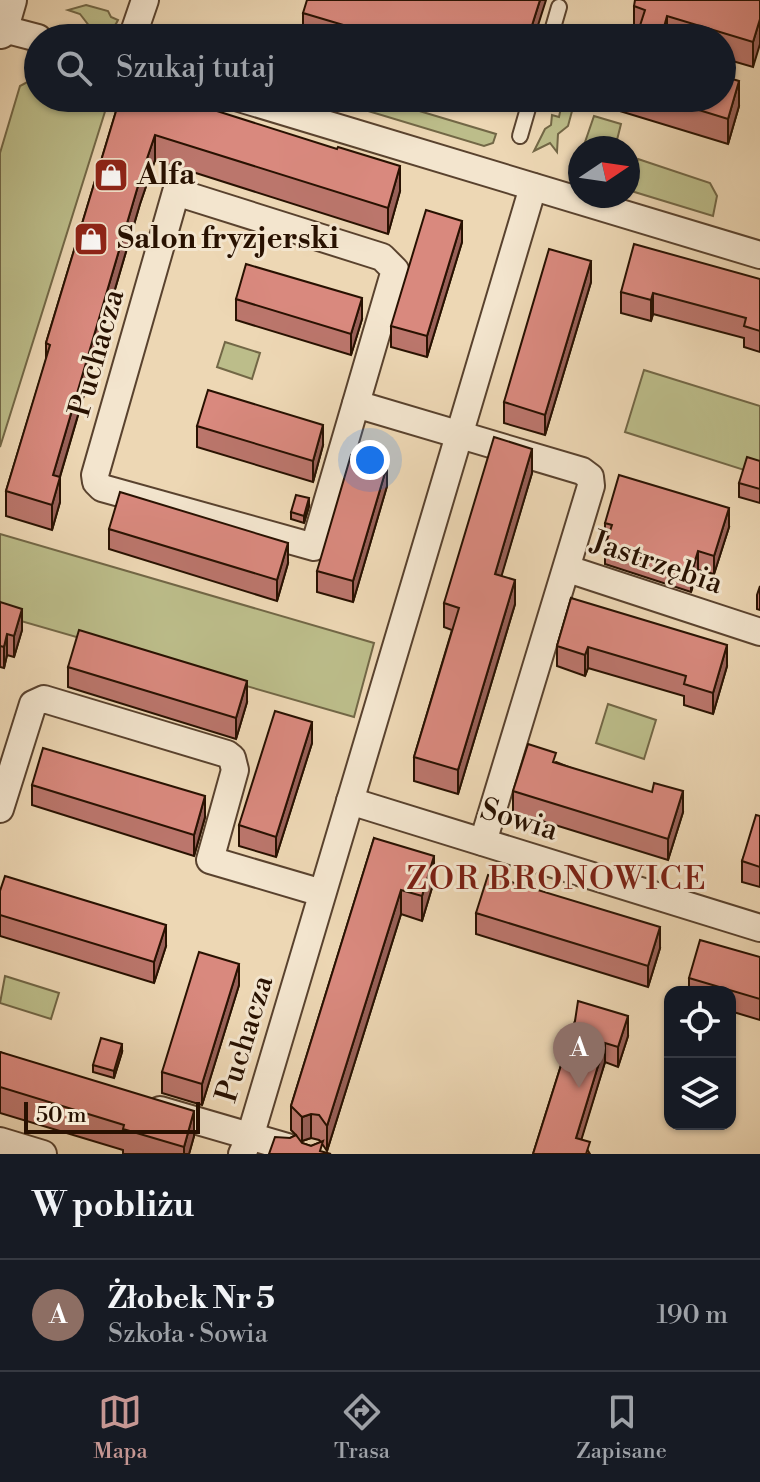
<!DOCTYPE html>
<html lang="pl">
<head>
<meta charset="utf-8">
<style>
	body { margin:0; font-family:"Libre Bodoni",serif; background:#242831; color:#f1f3f6 }
	.controls { position:absolute; right:24px; bottom:24px; display:grid; overflow:hidden; border-radius:16px; box-shadow:0 2px 6px #0004 }
	.controls button { width:72px; height:72px; display:grid; place-items:center; padding:0; border:0; border-bottom:2px solid #363941; background:#171b24; color:#f1f3f6; font:40px sans-serif }
	.compass { position:absolute; left:568px; top:136px; width:72px; height:72px; border-radius:50%; background:#171b24; box-shadow:0 2px 6px #0004; rotate:77deg }
	.scale { position:absolute; left:24px; bottom:20px; width:176px; box-sizing:border-box; padding-left:8px; border:4px solid #281101; border-top:0; font-size:22px; line-height:28px; white-space:nowrap; color:#281101; -webkit-text-stroke:6px #f3e5ce; paint-order:stroke }
	.you { position:absolute; left:370px; top:460px; width:28px; height:28px; margin:-20px; border:6px solid #fff; border-radius:50%; background:#1a73e8; box-shadow:0 0 0 12px #1a73e833 }
	.badge { display:grid; place-items:center; width:52px; height:52px; border-radius:50%; background:#c59692; color:#fff; font-size:26px; font-weight:700 }
	.pin { position:absolute; translate:-50% -66px; filter:drop-shadow(0 2px 4px #0008) }
	.pin::after { content:''; position:absolute; top:42px; width:28px; height:24px; background:inherit; clip-path:polygon(0 0,100% 0,50% 100%) }
	.list { margin:0; padding:0; list-style:none }
	h2 { display:flex; justify-content:space-between; align-items:center; height:104px; margin:0; padding:0 32px; font-size:34px }
	h2 small { font-size:26px; font-weight:400; color:#9ea1a6 }
	.list li { display:grid; grid-template-columns:52px 1fr auto; gap:24px; align-items:center; box-sizing:border-box; height:112px; padding:0 32px; border-top:2px solid #363941 }
	.list b { display:block; font-size:30px; white-space:nowrap }
	.list p { margin:0; font-size:26px; white-space:nowrap; color:#9ea1a6 }
	.list em { font-size:26px; font-style:normal; color:#9ea1a6 }
	.icon { flex:none; width:44px; height:44px; fill:none; stroke:currentColor; stroke-width:2; stroke-linecap:round; stroke-linejoin:round }
	.map { position:relative; flex:none; width:760px; height:1154px; overflow:hidden }
	.search { position:absolute; background:#171b24; box-shadow:0 2px 6px #0004; left:24px; right:24px; top:24px; height:88px; display:flex; align-items:center; gap:20px; box-sizing:border-box; padding:0 28px; border-radius:44px; color:#9ea1a6; font-size:30px }
	.sheet { height:216px; background:#171b24 }
	nav { display:flex; justify-content:space-around; align-items:center; box-sizing:border-box; height:112px; border-top:2px solid #363941; background:#171b24; font-size:22px; color:#9ea1a6 }
	nav a { display:grid; justify-items:center; gap:4px }
	nav .on { color:#c59692 }
	.map>svg:first-child { display:block }
	.green { fill:#bcbd8a; stroke:#726746; stroke-width:2 }
	.lines { fill:none; stroke-linecap:round; stroke-linejoin:round }
	.service-casing { stroke:#59422e; stroke-width:18 }
	.minor-casing { stroke:#59422e; stroke-width:30 }
	.tertiary-casing { stroke:#59422e; stroke-width:38 }
	.service { stroke:#f3e5ce; stroke-width:14 }
	.minor { stroke:#f3e5ce; stroke-width:26 }
	.tertiary { stroke:#f3e5ce; stroke-width:34 }
	.wall { fill:#bb766c; stroke:#281101; stroke-width:2; fill-rule:evenodd }
	.shaded-wall { fill:#986058; stroke:#281101; stroke-width:2 }
	.building { fill:#d9897e; stroke:#281101; stroke-width:2 }
	.labels { text-anchor:middle; dominant-baseline:central; stroke-width:6; stroke-linejoin:round; paint-order:stroke }
	.poi-label { font-size:30px; font-weight:bold; fill:#281101; stroke:#f3e5ce; text-anchor:start }
	.street-label { font-size:30px; fill:#281101; stroke:#f3e5ce }
	.neighbourhood-label { font-size:32px; letter-spacing:2px; fill:#7a1f14; stroke:#f3e5ce }
</style>
</head>
<body>
<div class="map">
<svg width="760" height="1154" viewBox="0 0 760 1154">
	<rect width="100%" height="100%" fill="#edd7b4"/>
	<filter id="stains"><feTurbulence type="fractalNoise" baseFrequency=".0025" numOctaves="4"/><feColorMatrix values="0 0 0 0 .2 0 0 0 0 .09 0 0 0 0 .02 0 0 0 .5 -.17"/></filter>
	<radialGradient id="worn" r=".72"><stop offset=".6" stop-color="#630" stop-opacity="0"/><stop offset="1" stop-color="#630" stop-opacity=".3"/></radialGradient>
	<g class="green">
		<path d="M 86,5 L 108,11 L 111,17 L 118,20 C 113,31 106,34 94,32 L 80,14 L 68,10 Z"/>
		<path d="M 31,80 L 38,82 L 38,98 L 94,98 L 108,102 L 0,447 L 0,153 L 20,86 Z"/>
		<path d="M 325,98 L 376,98 L 496,134 L 493,143 L 484,146 Z"/>
		<path d="M 563,98 L 575,100 L 568,126 L 558,134 L 557,152 L 550,143 L 534,151 L 545,129 L 551,125 L 552,115 L 559,117 Z"/>
		<path d="M 594,116 L 621,124 L 615,148 L 583,148 Z"/>
		<path d="M 638,159 L 710,183 L 717,196 L 713,216 L 628,190 Z"/>
		<path d="M 225,342 L 260,353 L 252,379 L 217,367 Z"/>
		<path d="M 644,370 L 760,406 L 760,475 L 625,432 Z"/>
		<path d="M 0,534 L 374,643 L 354,717 L 0,615 Z"/>
		<path d="M 608,704 L 656,720 L 644,759 L 596,743 Z"/>
		<path d="M 5,976 L 59,993 L 51,1019 L 0,1003 Z"/>
	</g>
	<g class="lines">
		<g class="service-casing">
			<g id="service">
				<path d="M 550,38 L 559,7"/>
				<path d="M 520,136 L 531,98"/>
			</g>
		</g>
		<g class="minor-casing">
			<g id="minor">
				<path d="M 0,28 L 38,38"/>
				<path d="M 132,38 L 145,0"/>
				<path d="M 239,98 L 760,255"/>
				<path d="M 176,192 L 382,257 L 395,270 L 314,547 L 102,488 L 96,482 L 95,475 Z"/>
				<path d="M 356,404 L 582,471 L 590,477 L 591,486 L 483,842"/>
				<path d="M 568,569 L 760,632"/>
				<path d="M 350,801 L 760,928"/>
				<path d="M 0,809 L 33,704 L 44,699 L 227,754 L 232,758 L 235,770 L 210,860 L 322,893"/>
				<path d="M 160,1110 L 287,1147"/>
				<path d="M 0,1141 L 43,1154"/>
				<path d="M 242,1154 L 250,1137 L 533,187"/>
			</g>
		</g>
		<g class="tertiary-casing">
			<path id="tertiary" d="M 0,31 L 9,0"/>
		</g>
		<use href="#service" class="service"/>
		<use href="#minor" class="minor"/>
		<use href="#tertiary" class="tertiary"/>
	</g>
	<g class="wall">
		<path d="M 760,0 L 753,67 L 722,58 L 722,38 L 636,38 L 638,32 L 634,31 L 634,6 Z"/>
		<path d="M 303,13 L 534,38 L 316,38 L 303,34 Z"/>
		<path d="M 120,98 L 400,191 L 388,234 L 155,160 L 140,204 L 60,477 L 60,502 L 52,530 L 6,516 L 6,491 L 46,360 L 46,343 Z"/>
		<path d="M 600,98 L 722,98 L 739,106 L 728,144 L 600,105 Z"/>
		<path d="M 462,242 L 427,357 L 391,347 L 391,326 Z"/>
		<path d="M 760,279 L 760,352 L 744,347 L 744,338 L 653,314 L 651,321 L 621,313 L 621,292 Z"/>
		<path d="M 591,282 L 545,435 L 504,423 L 504,402 Z"/>
		<path d="M 236,299 L 362,319 L 351,355 L 236,320 Z"/>
		<path d="M 197,426 L 323,445 L 313,482 L 197,447 Z"/>
		<path d="M 760,461 L 760,503 L 739,497 L 739,483 Z"/>
		<path d="M 532,473 L 501,576 L 515,604 L 458,794 L 414,781 L 414,757 L 452,630 L 444,627 L 444,603 Z"/>
		<path d="M 387,486 L 353,602 L 317,592 L 317,571 Z"/>
		<path d="M 309,506 L 304,523 L 291,519 L 291,512 Z"/>
		<path d="M 605,523 L 729,527 L 714,574 L 698,570 L 691,592 L 605,564 L 605,546 L 607,542 L 605,541 Z"/>
		<path d="M 109,529 L 288,563 L 277,601 L 109,549 Z"/>
		<path d="M 760,586 L 760,610 L 757,609 L 757,595 Z"/>
		<path d="M 571,598 L 727,666 L 713,714 L 684,705 L 684,696 L 588,668 L 585,676 L 557,666 L 557,646 Z"/>
		<path d="M 0,602 L 22,630 L 14,657 L 7,655 L 4,668 L 0,667 Z"/>
		<path d="M 68,667 L 247,702 L 236,739 L 68,687 Z"/>
		<path d="M 312,743 L 276,857 L 239,846 L 239,825 Z"/>
		<path d="M 556,762 L 683,812 L 668,860 L 513,812 L 513,791 Z"/>
		<path d="M 32,785 L 205,817 L 194,856 L 32,805 Z"/>
		<path d="M 760,816 L 760,887 L 742,882 L 742,861 Z"/>
		<path d="M 374,838 L 434,881 L 422,921 L 401,914 L 327,1151 L 323,1145 L 269,1154 L 290,1138 L 296,1135 L 291,1130 L 291,1106 ZM 311,1138 L 319,1140 L 321,1142 L 311,1146 L 302,1143 L 302,1141 Z"/>
		<path d="M 0,891 L 166,946 L 154,983 L 0,936 Z"/>
		<path d="M 476,913 L 660,948 L 648,987 L 476,934 Z"/>
		<path d="M 760,957 L 760,1020 L 730,1011 L 730,992 L 689,992 L 689,978 Z"/>
		<path d="M 239,985 L 202,1105 L 162,1093 L 162,1072 Z"/>
		<path d="M 575,1021 L 628,1036 L 618,1067 L 605,1062 L 581,1139 L 590,1154 L 533,1154 Z"/>
		<path d="M 0,1052 L 194,1136 L 189,1154 L 123,1154 L 123,1150 L 0,1113 Z"/>
		<path d="M 122,1052 L 114,1078 L 93,1072 L 93,1065 Z"/>
	</g>
	<g class="shaded-wall">
		<path d="M 540,0 L 546,0 L 534,38 L 528,38 Z"/>
		<path d="M 667,16 L 667,38 L 661,38 Z"/>
		<path d="M 760,19 L 760,44 L 753,67 L 753,42 Z"/>
		<path d="M 739,81 L 739,106 L 728,144 L 728,119 Z"/>
		<path d="M 155,135 L 155,160 L 140,204 L 53,500 L 53,475 L 140,179 Z"/>
		<path d="M 400,166 L 400,191 L 388,234 L 388,208 Z"/>
		<path d="M 462,221 L 462,242 L 427,357 L 427,336 Z"/>
		<path d="M 591,261 L 591,282 L 545,435 L 545,415 Z"/>
		<path d="M 653,293 L 653,314 L 651,321 L 651,300 Z"/>
		<path d="M 362,298 L 362,319 L 351,355 L 351,334 Z"/>
		<path d="M 323,425 L 323,445 L 313,482 L 313,461 Z"/>
		<path d="M 532,449 L 532,473 L 495,598 L 495,574 Z"/>
		<path d="M 387,466 L 387,486 L 353,602 L 353,581 Z"/>
		<path d="M 60,477 L 60,502 L 52,530 L 52,505 Z"/>
		<path d="M 309,498 L 309,506 L 304,523 L 304,516 Z"/>
		<path d="M 729,508 L 729,527 L 714,574 L 714,556 Z"/>
		<path d="M 288,543 L 288,563 L 277,601 L 277,580 Z"/>
		<path d="M 698,551 L 698,570 L 691,592 L 691,574 Z"/>
		<path d="M 515,580 L 515,604 L 458,794 L 458,770 Z"/>
		<path d="M 22,609 L 22,630 L 14,657 L 14,636 Z"/>
		<path d="M 7,634 L 7,655 L 4,668 L 4,647 Z"/>
		<path d="M 727,645 L 727,666 L 713,714 L 713,693 Z"/>
		<path d="M 588,647 L 588,668 L 585,676 L 585,655 Z"/>
		<path d="M 247,681 L 247,702 L 236,739 L 236,718 Z"/>
		<path d="M 312,722 L 312,743 L 276,857 L 276,837 Z"/>
		<path d="M 683,791 L 683,812 L 668,860 L 668,839 Z"/>
		<path d="M 205,796 L 205,817 L 194,856 L 194,835 Z"/>
		<path d="M 434,856 L 434,881 L 422,921 L 422,896 Z"/>
		<path d="M 401,890 L 401,914 L 327,1151 L 327,1126 Z"/>
		<path d="M 166,925 L 166,946 L 154,983 L 154,962 Z"/>
		<path d="M 660,927 L 660,948 L 648,987 L 648,966 Z"/>
		<path d="M 239,964 L 239,985 L 202,1105 L 202,1084 Z"/>
		<path d="M 628,1016 L 628,1036 L 618,1067 L 618,1047 Z"/>
		<path d="M 605,1043 L 605,1062 L 577,1154 L 576,1138 Z"/>
		<path d="M 122,1044 L 122,1052 L 114,1078 L 114,1071 Z"/>
		<path d="M 194,1111 L 194,1136 L 189,1154 L 184,1154 L 184,1147 Z"/>
		<path d="M 311,1114 L 311,1138 L 302,1141 L 302,1117 Z"/>
	</g>
	<g class="building">
		<path d="M 307,0 L 540,0 L 528,38 L 387,38 L 303,13 Z"/>
		<path d="M 635,0 L 760,0 L 760,19 L 753,42 L 667,16 L 661,38 L 636,38 L 645,10 L 634,6 Z"/>
		<path d="M 722,76 L 739,81 L 728,119 L 660,98 L 722,98 Z"/>
		<path d="M 120,98 L 176,98 L 337,149 L 338,147 L 400,166 L 388,208 L 155,135 L 140,179 L 53,475 L 60,477 L 52,505 L 6,491 L 50,345 L 46,343 Z"/>
		<path d="M 426,210 L 462,221 L 427,336 L 391,326 Z"/>
		<path d="M 634,244 L 760,279 L 760,331 L 744,326 L 746,318 L 653,293 L 651,300 L 621,292 Z"/>
		<path d="M 549,249 L 591,261 L 545,415 L 504,402 Z"/>
		<path d="M 246,264 L 362,298 L 351,334 L 236,299 Z"/>
		<path d="M 208,390 L 323,425 L 313,461 L 197,426 Z"/>
		<path d="M 494,437 L 532,449 L 495,574 L 515,580 L 458,770 L 414,757 L 459,608 L 444,603 Z"/>
		<path d="M 351,455 L 387,466 L 353,581 L 317,571 Z"/>
		<path d="M 747,457 L 760,461 L 760,489 L 739,483 Z"/>
		<path d="M 619,475 L 729,508 L 714,556 L 698,551 L 691,574 L 605,546 L 612,525 L 605,523 Z"/>
		<path d="M 120,492 L 288,543 L 277,580 L 109,529 Z"/>
		<path d="M 296,495 L 309,498 L 304,516 L 291,512 Z"/>
		<path d="M 571,598 L 727,645 L 713,693 L 684,684 L 686,676 L 588,647 L 585,655 L 557,646 Z"/>
		<path d="M 0,602 L 22,609 L 14,636 L 7,634 L 4,647 L 0,646 Z"/>
		<path d="M 79,630 L 247,681 L 236,718 L 68,667 Z"/>
		<path d="M 275,711 L 312,722 L 276,837 L 239,825 Z"/>
		<path d="M 528,744 L 556,753 L 553,762 L 652,792 L 654,783 L 683,791 L 668,839 L 513,791 Z"/>
		<path d="M 43,748 L 205,796 L 194,835 L 32,785 Z"/>
		<path d="M 756,815 L 760,816 L 760,867 L 742,861 Z"/>
		<path d="M 374,838 L 434,856 L 422,896 L 401,890 L 327,1126 L 319,1115 L 311,1114 L 302,1117 L 291,1106 Z"/>
		<path d="M 488,875 L 660,927 L 648,966 L 476,913 Z"/>
		<path d="M 5,876 L 166,925 L 154,962 L 0,915 L 0,891 Z"/>
		<path d="M 700,940 L 760,957 L 760,999 L 689,978 Z"/>
		<path d="M 199,952 L 239,964 L 202,1084 L 162,1072 Z"/>
		<path d="M 578,1001 L 628,1016 L 618,1047 L 605,1043 L 576,1138 L 590,1142 L 586,1154 L 533,1154 L 575,1021 Z"/>
		<path d="M 101,1038 L 122,1044 L 114,1071 L 93,1065 Z"/>
		<path d="M 0,1052 L 194,1111 L 184,1147 L 123,1129 L 124,1125 L 0,1087 Z"/>
		<path d="M 296,1135 L 302,1143 L 311,1146 L 323,1141 L 320,1151 L 331,1154 L 269,1154 L 275,1137 L 290,1138 Z"/>
	</g>
	<defs>
		<g id="shop-square" transform="scale(1.8)"><rect x="-9" y="-9" width="18" height="18" rx="4" fill="#8f2418" stroke="#f3e5ce"/><path d="M-5-2.5h2.3a2.7 3.5 0 0 1 5.4 0H5L5.5 6h-11ZM-1.5-2.5h3a1.5 2.3 0 0 0-3 0Z" fill="#fff"/></g>
	</defs>
	<g fill-rule="evenodd">
		<use href="#shop-square" x="111" y="175"/>
		<use href="#shop-square" x="91" y="239"/>
	</g>
	<g class="labels">
		<g class="poi-label">
			<text x="137" y="175">Alfa</text>
			<text x="117" y="239">Salon fryzjerski</text>
		</g>
		<g class="street-label">
			<text transform="translate(97 353) rotate(-74)">Puchacza</text>
			<text transform="translate(657 563) rotate(19)">Jastrzębia</text>
			<text transform="translate(519 820) rotate(17)">Sowia</text>
			<text transform="translate(245 1039) rotate(-73)">Puchacza</text>
		</g>
		<g class="neighbourhood-label">
			<text x="557" y="879">ZOR BRONOWICE</text>
		</g>
	</g>
	<rect width="100%" height="100%" filter="url(#stains)"/>
	<rect width="100%" height="100%" fill="url(#worn)"/>
</svg>
<div class="controls">
<button><svg class="icon" aria-label="locate" viewBox="0 0 24 24"><circle cx="12" cy="12" r="6"/><path d="M12 2v4M12 18v4M2 12h4M18 12h4"/></svg></button>
<button><svg class="icon" aria-label="layers" viewBox="0 0 24 24"><path d="M12 4l9 5-9 5-9-5zM3 14l9 5 9-5"/></svg></button>
</div>
<svg class="compass" viewBox="-18 -18 36 36"><path d="M0-13l5 13h-10z" fill="#e53935"/><path d="M0 13l5-13h-10z" fill="#9ea1a6"/></svg>
<div class="scale">50 m</div>
<div class="you"></div>
<div class="pin badge" style="left:579px;top:1088px;background:#8d6e63">A</div>
<div class="search"><svg class="icon" aria-label="search" viewBox="0 0 24 24"><circle cx="10" cy="10" r="6"/><path d="M15 15l6 6"/></svg>Szukaj tutaj</div>
</div>
<section class="sheet">
<h2>W pobliżu<small></small></h2>
<ul class="list">
<li><span class="badge" style="background:#8d6e63">A</span><div><b>Żłobek Nr 5</b><p>Szkoła · Sowia</p></div><em>190 m</em></li>
</ul>
</section>
<nav>
<a class="on"><svg class="icon" aria-label="map" viewBox="0 0 24 24"><path d="M3 6l6-2 6 2 6-2v14l-6 2-6-2-6 2zM9 4v14M15 6v14"/></svg>Mapa</a>
<a><svg class="icon" aria-label="directions" viewBox="0 0 24 24"><path d="M12 3l9 9-9 9-9-9zM9 14v-3h6M13 9l2 2-2 2"/></svg>Trasa</a>
<a><svg class="icon" aria-label="saved" viewBox="0 0 24 24"><path d="M7 4h10v16l-5-4-5 4z"/></svg>Zapisane</a>
</nav>
</body>
</html>
